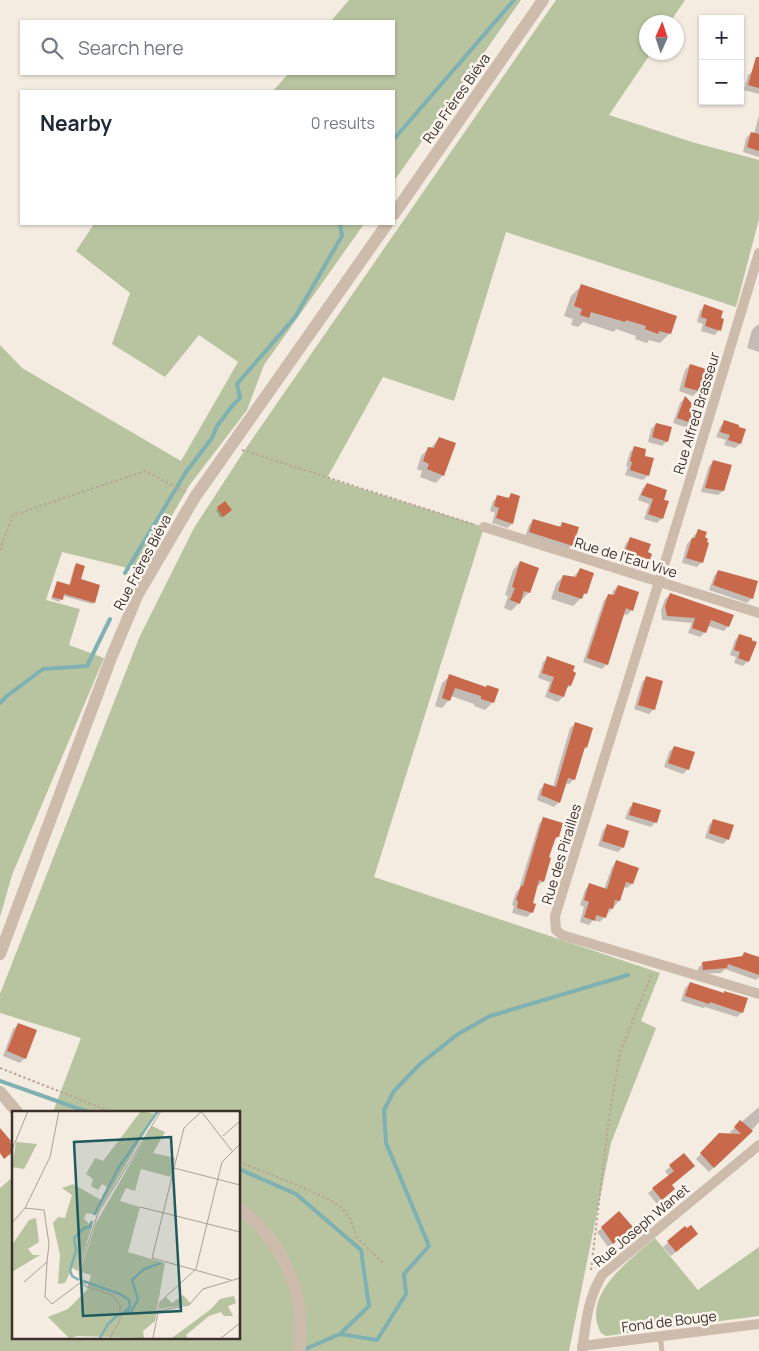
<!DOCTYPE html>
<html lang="en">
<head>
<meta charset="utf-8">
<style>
	body { margin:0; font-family:Manrope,sans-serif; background:#f2f2f3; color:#1f2937 }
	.controls { position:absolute; right:15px; top:15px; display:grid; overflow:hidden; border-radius:0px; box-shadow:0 1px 4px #0004 }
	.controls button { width:45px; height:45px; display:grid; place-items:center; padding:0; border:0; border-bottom:1px solid #e0e1e3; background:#fff; color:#1f2937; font:25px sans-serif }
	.compass { position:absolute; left:639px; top:15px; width:45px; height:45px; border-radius:50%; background:#fff; box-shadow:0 1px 4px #0004; rotate:3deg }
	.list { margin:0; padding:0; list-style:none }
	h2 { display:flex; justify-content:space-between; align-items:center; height:65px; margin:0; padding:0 20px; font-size:21px }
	h2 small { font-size:16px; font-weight:400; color:#747a83 }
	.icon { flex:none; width:28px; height:28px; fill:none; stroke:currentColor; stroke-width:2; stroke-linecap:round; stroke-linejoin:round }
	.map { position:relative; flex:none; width:759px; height:1351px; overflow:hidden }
	.search { position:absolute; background:#fff; box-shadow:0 1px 4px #0004; left:20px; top:20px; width:375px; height:55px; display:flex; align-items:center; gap:12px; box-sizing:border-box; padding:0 18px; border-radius:0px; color:#747a83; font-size:19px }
	.panel { position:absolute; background:#fff; box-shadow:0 1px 4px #0004; left:20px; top:90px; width:375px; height:135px; border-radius:0px }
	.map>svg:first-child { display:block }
	.green { fill:#b8c4a0 }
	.shadow { fill:#0003 }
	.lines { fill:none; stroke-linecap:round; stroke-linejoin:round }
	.stream { stroke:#7fb0b2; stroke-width:4 }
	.building { fill:#c8694b }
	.path { stroke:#b9a596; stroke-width:2; stroke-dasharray:2.5 2.5; stroke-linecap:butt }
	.service { stroke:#cdbbac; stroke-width:5 }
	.minor { stroke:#cdbbac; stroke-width:10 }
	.tertiary { stroke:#cdbbac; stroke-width:12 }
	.labels { text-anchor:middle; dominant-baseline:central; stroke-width:5; stroke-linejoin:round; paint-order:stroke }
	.street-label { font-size:14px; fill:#3b302b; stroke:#fbf5ee }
	.inset-river { fill:none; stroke:#7fb0b2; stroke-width:2.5 }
	.inset-road { fill:none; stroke:#aaa098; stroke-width:1 }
	.view { fill:#1f5a5e; fill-opacity:0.15; stroke:#1f5a5e; stroke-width:2.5 }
	.inset-edge { fill:none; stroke:#3b302b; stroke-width:2.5 }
</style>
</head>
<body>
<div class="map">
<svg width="759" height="1351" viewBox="0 0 759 1351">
	<rect width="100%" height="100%" fill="#f4ebe1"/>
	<g class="green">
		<path d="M 349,0 L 521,0 L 394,181 L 394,91 L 273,91 L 288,74 L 394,74 L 394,21 L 331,21 Z"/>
		<path d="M 556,0 L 685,0 L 670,22 L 646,22 L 646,52 L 651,53 L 609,115 L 692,142 L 759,160 L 759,219 L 736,307 L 506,232 L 454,401 L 383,377 L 327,478 L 484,527 L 374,877 L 660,973 L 641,1021 L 656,1028 L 611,1143 L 569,1351 L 0,1351 L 0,1188 L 14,1176 L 14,1337 L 239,1337 L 239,1112 L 53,1112 L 81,1038 L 0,1013 L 0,994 L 139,638 L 194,528 L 244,451 Z"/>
		<path d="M 94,224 L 364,224 L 264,365 L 247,410 L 189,486 L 140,571 L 62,552 L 46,600 L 80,609 L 69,645 L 104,658 L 12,875 L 0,917 L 0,345 L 22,368 L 181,461 L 238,362 L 199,335 L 165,377 L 112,344 L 130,293 L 76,251 Z"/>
		<path d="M 655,1238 L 698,1290 L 759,1247 L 759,1316 L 606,1336 L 601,1333 C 580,1295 630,1260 655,1238 Z"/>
	</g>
	<g class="shadow">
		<path d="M 759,66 L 759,94 L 744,90 L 748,75 Z"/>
		<path d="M 759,115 L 759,157 L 743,152 L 746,138 L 751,133 L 754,134 Z"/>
		<path d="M 581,286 L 670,333 L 660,343 L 649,340 L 647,343 L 635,339 L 636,336 L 616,329 L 614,332 L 583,322 L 578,327 L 571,325 L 573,319 L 564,316 L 571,296 Z"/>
		<path d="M 704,306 L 719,330 L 715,335 L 701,331 L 703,324 L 697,322 L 700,311 Z"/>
		<path d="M 757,325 L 759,325 L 759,352 L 747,348 L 752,330 Z"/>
		<path d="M 690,365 L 705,370 L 698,391 L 693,396 L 679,391 L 685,370 Z"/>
		<path d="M 685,398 L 693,423 L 688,428 L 673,423 L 680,403 Z"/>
		<path d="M 724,422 L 740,444 L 735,448 L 724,445 L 726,440 L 716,437 L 720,427 Z"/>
		<path d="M 656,424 L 667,441 L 662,446 L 648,442 L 651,429 Z"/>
		<path d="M 439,438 L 443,475 L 436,483 L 420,477 L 422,471 L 417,469 L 421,456 L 429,448 L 430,449 Z"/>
		<path d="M 635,447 L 643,456 L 648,475 L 643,480 L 625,475 L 628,467 L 626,466 L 630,452 Z"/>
		<path d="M 714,461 L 723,491 L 718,495 L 701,492 L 709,466 Z"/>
		<path d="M 647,484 L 663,500 L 662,518 L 657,523 L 644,519 L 649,504 L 638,500 L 642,489 Z"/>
		<path d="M 511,495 L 518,497 L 512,524 L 507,528 L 492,523 L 495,513 L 490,511 L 493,501 L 498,496 L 507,499 Z"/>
		<path d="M 225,503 L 228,512 L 221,518 L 216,510 Z"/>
		<path d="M 533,520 L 558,528 L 562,523 L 572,545 L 567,550 L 525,537 L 529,525 Z"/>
		<path d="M 698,531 L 706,543 L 702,562 L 697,567 L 682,563 L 687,544 Z"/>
		<path d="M 631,538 L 647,566 L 642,570 L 622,564 L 624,558 L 621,556 L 626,543 Z"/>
		<path d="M 520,562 L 529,592 L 522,600 L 520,599 L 519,603 L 511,611 L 504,608 L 508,596 L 505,595 L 513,570 Z"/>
		<path d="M 76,564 L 80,580 L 94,602 L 92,604 L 63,596 L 59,602 L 51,599 L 57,583 L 69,586 L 74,567 Z"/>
		<path d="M 580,570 L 586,593 L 573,606 L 551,599 L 556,584 L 563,576 L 572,578 Z"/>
		<path d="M 718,571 L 752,598 L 747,603 L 709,590 L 714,576 Z"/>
		<path d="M 618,586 L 632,610 L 627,615 L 623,614 L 607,664 L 602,669 L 583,662 L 604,600 L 609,595 L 612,596 L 613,591 Z"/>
		<path d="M 670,595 L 728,626 L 724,631 L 708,626 L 705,632 L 700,637 L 688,633 L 692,623 L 662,620 L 661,611 L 665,599 Z"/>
		<path d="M 739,636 L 756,641 L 748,661 L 743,666 L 734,663 L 736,657 L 730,655 L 735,640 Z"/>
		<path d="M 548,658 L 570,686 L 565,690 L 563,697 L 558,702 L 545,697 L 550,682 L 538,678 L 543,662 Z"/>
		<path d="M 450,676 L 493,702 L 485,710 L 474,706 L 474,704 L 451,696 L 449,700 L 442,708 L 435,706 L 442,683 Z"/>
		<path d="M 647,677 L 654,709 L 649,714 L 634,709 L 642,682 Z"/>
		<path d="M 575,724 L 591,729 L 586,747 L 582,751 L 574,779 L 569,784 L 565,783 L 559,802 L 554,807 L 537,800 L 540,789 L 545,785 L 553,787 L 570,728 Z"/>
		<path d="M 674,747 L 688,769 L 683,774 L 664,767 L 669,752 Z"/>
		<path d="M 634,803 L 656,822 L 651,827 L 625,819 L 629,808 Z"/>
		<path d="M 543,819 L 558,837 L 553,841 L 543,881 L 538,886 L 536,886 L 531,904 L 532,912 L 527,917 L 512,913 L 514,906 L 512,905 L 516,892 L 519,889 L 539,824 Z"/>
		<path d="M 713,820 L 728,839 L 723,844 L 705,838 L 709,825 Z"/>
		<path d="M 608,825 L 623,847 L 618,852 L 598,846 L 603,830 Z"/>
		<path d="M 616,862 L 632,884 L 627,888 L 623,887 L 619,901 L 600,922 L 593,920 L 589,925 L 580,922 L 584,907 L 580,905 L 585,890 L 589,885 L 604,889 L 612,867 Z"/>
		<path d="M 744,953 L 759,958 L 759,977 L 756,980 L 725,969 L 721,973 L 699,974 L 698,968 L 703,963 L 740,958 Z"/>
		<path d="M 690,983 L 723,994 L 725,992 L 742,1012 L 737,1017 L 705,1007 L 703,1008 L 681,1001 L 685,988 Z"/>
		<path d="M 18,1025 L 25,1058 L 20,1063 L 3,1056 L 13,1029 Z"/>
		<path d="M 759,1107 L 759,1122 L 744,1139 L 709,1172 L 696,1159 L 720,1134 L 733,1135 L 730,1132 Z"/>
		<path d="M 684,1155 L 670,1185 L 669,1194 L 657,1204 L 648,1193 L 669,1176 L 665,1171 Z"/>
		<path d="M 602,1228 L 627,1232 L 608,1247 L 597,1232 Z"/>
		<path d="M 685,1228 L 697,1234 L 671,1256 L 663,1247 Z"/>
	</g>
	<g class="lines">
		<g class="stream">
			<path d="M 394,139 L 514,0"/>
			<path d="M 125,573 L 186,472 L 212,438 L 217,426 L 232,406 L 240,398 L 237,384 L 295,317 L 342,236 L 340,224"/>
			<path d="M 0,703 L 7,696 L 43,669 L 87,666 L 110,619"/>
			<path d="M 0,1081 L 88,1112"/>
			<path d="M 239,1169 L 296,1194 L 361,1250 L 369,1306 L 340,1334 L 303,1350"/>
			<path d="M 340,1334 L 377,1340 L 406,1294 L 404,1274 L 429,1246 L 386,1143 L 384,1110 L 394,1091 L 420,1064 L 458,1034 L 490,1016 L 628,975"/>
		</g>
	</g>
	<g class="building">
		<path d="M 756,57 L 759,57 L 759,88 L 748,85 Z"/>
		<path d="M 751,132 L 759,134 L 759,151 L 747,147 Z"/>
		<path d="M 581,284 L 677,316 L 671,334 L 659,331 L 658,334 L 645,329 L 646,326 L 626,320 L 625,322 L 591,312 L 589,318 L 580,315 L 582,309 L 574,306 Z"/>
		<path d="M 704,304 L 723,311 L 721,318 L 724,319 L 721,331 L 705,326 L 707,319 L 701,317 Z"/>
		<path d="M 690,364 L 706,369 L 699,391 L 684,387 Z"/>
		<path d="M 685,396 L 698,410 L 694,424 L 677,418 Z"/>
		<path d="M 724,420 L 739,425 L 739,427 L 746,429 L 741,444 L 728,440 L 730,435 L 720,432 Z"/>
		<path d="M 656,423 L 672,427 L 668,442 L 652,437 Z"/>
		<path d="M 439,437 L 456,443 L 444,476 L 427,469 L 429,464 L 423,461 L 428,447 L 434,448 Z"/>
		<path d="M 634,446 L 646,449 L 645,456 L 654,458 L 649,476 L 630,470 L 632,462 L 630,461 Z"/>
		<path d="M 713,460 L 732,465 L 724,491 L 705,488 Z"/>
		<path d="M 647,483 L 667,490 L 664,500 L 669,501 L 663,519 L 648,514 L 653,499 L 641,495 Z"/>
		<path d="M 511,493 L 520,496 L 513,524 L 496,518 L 499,508 L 494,506 L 497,495 L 509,498 Z"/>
		<path d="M 225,501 L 232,510 L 223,517 L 217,507 Z"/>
		<path d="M 533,519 L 561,527 L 562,522 L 579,527 L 573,546 L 529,532 Z"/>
		<path d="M 698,529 L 707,532 L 705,537 L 708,539 L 707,542 L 709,543 L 703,563 L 686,558 L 692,538 L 695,538 Z"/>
		<path d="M 630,537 L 651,544 L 648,552 L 652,554 L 648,566 L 626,559 L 628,553 L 625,552 Z"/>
		<path d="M 520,561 L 539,568 L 530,593 L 524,591 L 520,604 L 510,600 L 515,588 L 512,587 Z"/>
		<path d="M 76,563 L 85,566 L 81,579 L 100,585 L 95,603 L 64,594 L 63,600 L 52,597 L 57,581 L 70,585 Z"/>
		<path d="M 580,568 L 594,573 L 587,594 L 584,593 L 582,599 L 558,591 L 563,575 L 576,577 Z"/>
		<path d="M 718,570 L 758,581 L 753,599 L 713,585 Z"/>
		<path d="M 618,585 L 639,592 L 633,611 L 626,608 L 608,665 L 587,658 L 608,594 L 614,595 Z"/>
		<path d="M 670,593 L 734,615 L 729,627 L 711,620 L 706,633 L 692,628 L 695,618 L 667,616 L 665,606 Z"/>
		<path d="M 739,634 L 752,638 L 752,641 L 757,642 L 749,662 L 738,658 L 740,652 L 734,650 Z"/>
		<path d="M 547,656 L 575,666 L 573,671 L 576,673 L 571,686 L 568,685 L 564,697 L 549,692 L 554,677 L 542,673 Z"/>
		<path d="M 449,674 L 486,687 L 487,685 L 499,689 L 494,703 L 481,699 L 481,696 L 455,688 L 450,701 L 442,698 Z"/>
		<path d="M 646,676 L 663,681 L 655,710 L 638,705 Z"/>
		<path d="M 575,722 L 593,728 L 587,748 L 585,747 L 575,780 L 568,778 L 560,803 L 541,795 L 544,783 L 556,787 Z"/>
		<path d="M 674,746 L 695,752 L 689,770 L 668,763 Z"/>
		<path d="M 633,802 L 661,810 L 657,823 L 629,815 Z"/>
		<path d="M 543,817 L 563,823 L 559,837 L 556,837 L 549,857 L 551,858 L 544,882 L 539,880 L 533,903 L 536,904 L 533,913 L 517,908 L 518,901 L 516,900 L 521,886 L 523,886 Z"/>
		<path d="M 713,819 L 734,825 L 729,840 L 709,833 Z"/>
		<path d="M 607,824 L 629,831 L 624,848 L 602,841 Z"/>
		<path d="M 616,860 L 639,868 L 633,884 L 626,882 L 620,901 L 615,900 L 613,909 L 609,908 L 606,918 L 596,915 L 595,921 L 584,917 L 589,902 L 584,900 L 589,883 L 607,889 Z"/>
		<path d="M 744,952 L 759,957 L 759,975 L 728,964 L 727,968 L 703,970 L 702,962 L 743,956 Z"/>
		<path d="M 690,982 L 724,993 L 724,991 L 748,998 L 743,1013 L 710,1002 L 709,1004 L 685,996 Z"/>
		<path d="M 18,1023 L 37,1030 L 26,1059 L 7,1051 Z"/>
		<path d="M 740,1120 L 753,1131 L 714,1168 L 700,1153 L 719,1133 L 741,1134 L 734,1127 Z"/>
		<path d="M 0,1128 L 11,1141 L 10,1142 L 14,1147 L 14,1151 L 4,1159 L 0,1153 Z"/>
		<path d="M 684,1153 L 695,1166 L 672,1185 L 675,1189 L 662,1200 L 652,1188 L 674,1171 L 669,1165 Z"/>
		<path d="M 619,1211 L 633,1227 L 613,1244 L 601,1227 Z"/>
		<path d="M 691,1225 L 698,1234 L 676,1252 L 667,1241 L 685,1226 L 687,1228 Z"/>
	</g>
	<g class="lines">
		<g class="path">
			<path d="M 242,450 L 473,524"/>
			<path d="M 0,550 L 13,515 L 145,471 L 185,492"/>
			<path d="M 0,1068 L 112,1112"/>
			<path d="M 239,1162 L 297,1185 L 328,1199 L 341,1207 L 349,1217 L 358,1239 L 383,1263"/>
			<path d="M 591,1270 L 609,1117 L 620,1053 L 652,973"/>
		</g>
		<path class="service" d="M 660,1336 L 662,1351"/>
		<g class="minor">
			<path d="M 759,253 L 659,582 L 555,916 L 556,930 L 562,935 L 759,994"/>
			<path d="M 484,527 L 759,613"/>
			<path d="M 582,1346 L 759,1324"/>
			<path d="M 582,1351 C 586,1322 587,1301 602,1275 L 759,1145"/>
		</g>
		<g class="tertiary">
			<path d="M 394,214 L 543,0"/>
			<path d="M 0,954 L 111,658 L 138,594 L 195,497 L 387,224"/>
			<path d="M 0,1092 L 17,1112"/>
			<path d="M 239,1208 C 270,1231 292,1266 299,1304 C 301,1319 300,1336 300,1351"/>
		</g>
	</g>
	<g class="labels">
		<g class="street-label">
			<text transform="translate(456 98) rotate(-55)">Rue Frères Biéva</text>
			<text transform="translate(696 413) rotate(-73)">Rue Alfred Brasseur</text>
			<text transform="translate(626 557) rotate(17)">Rue de l'Eau Vive</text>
			<text transform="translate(142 562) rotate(-62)">Rue Frères Biéva</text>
			<text transform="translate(561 854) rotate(-73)">Rue des Pirailles</text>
			<text transform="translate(641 1225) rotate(-40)">Rue Joseph Wanet</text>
			<text transform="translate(669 1321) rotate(-7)">Fond de Bouge</text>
		</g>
	</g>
	<g transform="translate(12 1111)">
		<rect width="228" height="228" fill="#f4ebe1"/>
		<path d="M 129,0 L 144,3 L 84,104 L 74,102 L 72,108 L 80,115 L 66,160 L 60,157 L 53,172 L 46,173 L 48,144 L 41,112 L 46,106 L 53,107 L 60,84 L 50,77 L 61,73 L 89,89 L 95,76 L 90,73 L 86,79 L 79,75 L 81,68 L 74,63 L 83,47 L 91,50 ZM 140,15 L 153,21 L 141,42 L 163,47 L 159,66 L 129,58 L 123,80 L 114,77 L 108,90 L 128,96 L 116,141 L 153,152 L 143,210 L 131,220 L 132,227 L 66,225 L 57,227 L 36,206 L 56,198 L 75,179 L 79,164 L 68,161 L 84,112 ZM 4,31 L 25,33 L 12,58 L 0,56 ZM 24,107 L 27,131 L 16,138 L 21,144 L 28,144 L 0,161 L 0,134 L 17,109 ZM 171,184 L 179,193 L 148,198 L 148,192 L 154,186 L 160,192 ZM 222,185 L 224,192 L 216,195 L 221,205 L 212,205 L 209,201 L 197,205 L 174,224 L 175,227 L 160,227 L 199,198 L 208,188 Z" fill="#b8c4a0"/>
		<path class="inset-river" d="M 82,104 L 107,56 L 146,0M 67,169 L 60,165 L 58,159 L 64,140 L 62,127 L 72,117 L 78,116 L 80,110M 71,170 L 108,183 L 117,189 L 118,196 L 110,203M 115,200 L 119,201 L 126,188 L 120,169 L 132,158 L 149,152M 88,227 L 96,213 L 106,204"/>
		<path class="inset-road" d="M 189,0 L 220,40M 190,0 L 172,17 L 140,147 L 219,169M 211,25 L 228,10M 0,39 L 16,0M 162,57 L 228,74M 128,96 L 228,121M 13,97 L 32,99 L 37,133 L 35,151M 0,112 L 13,97 L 38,46 L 47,0M 12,171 L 35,151 L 33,186 L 40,193 L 69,171M 146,200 L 177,194 L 191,178 L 228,167M 98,227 L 108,209 L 108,194 L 100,184 L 73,175 L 68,169 L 67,160 L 86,102 L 149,0M 141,227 L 148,191 L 184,158 L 210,51 L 228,33M 209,227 L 228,212"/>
		<path class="view" d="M 159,26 L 169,200 L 71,205 L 62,31 Z"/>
		<rect width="228" height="228" class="inset-edge"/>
	</g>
</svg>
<div class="controls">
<button>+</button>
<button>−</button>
</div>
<svg class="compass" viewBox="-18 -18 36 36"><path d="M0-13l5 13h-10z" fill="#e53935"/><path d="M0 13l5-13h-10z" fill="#747a83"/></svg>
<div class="search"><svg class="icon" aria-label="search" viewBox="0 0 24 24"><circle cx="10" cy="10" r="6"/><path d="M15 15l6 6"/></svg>Search here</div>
<section class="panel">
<h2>Nearby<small>0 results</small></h2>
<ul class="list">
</ul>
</section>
</div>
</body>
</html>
